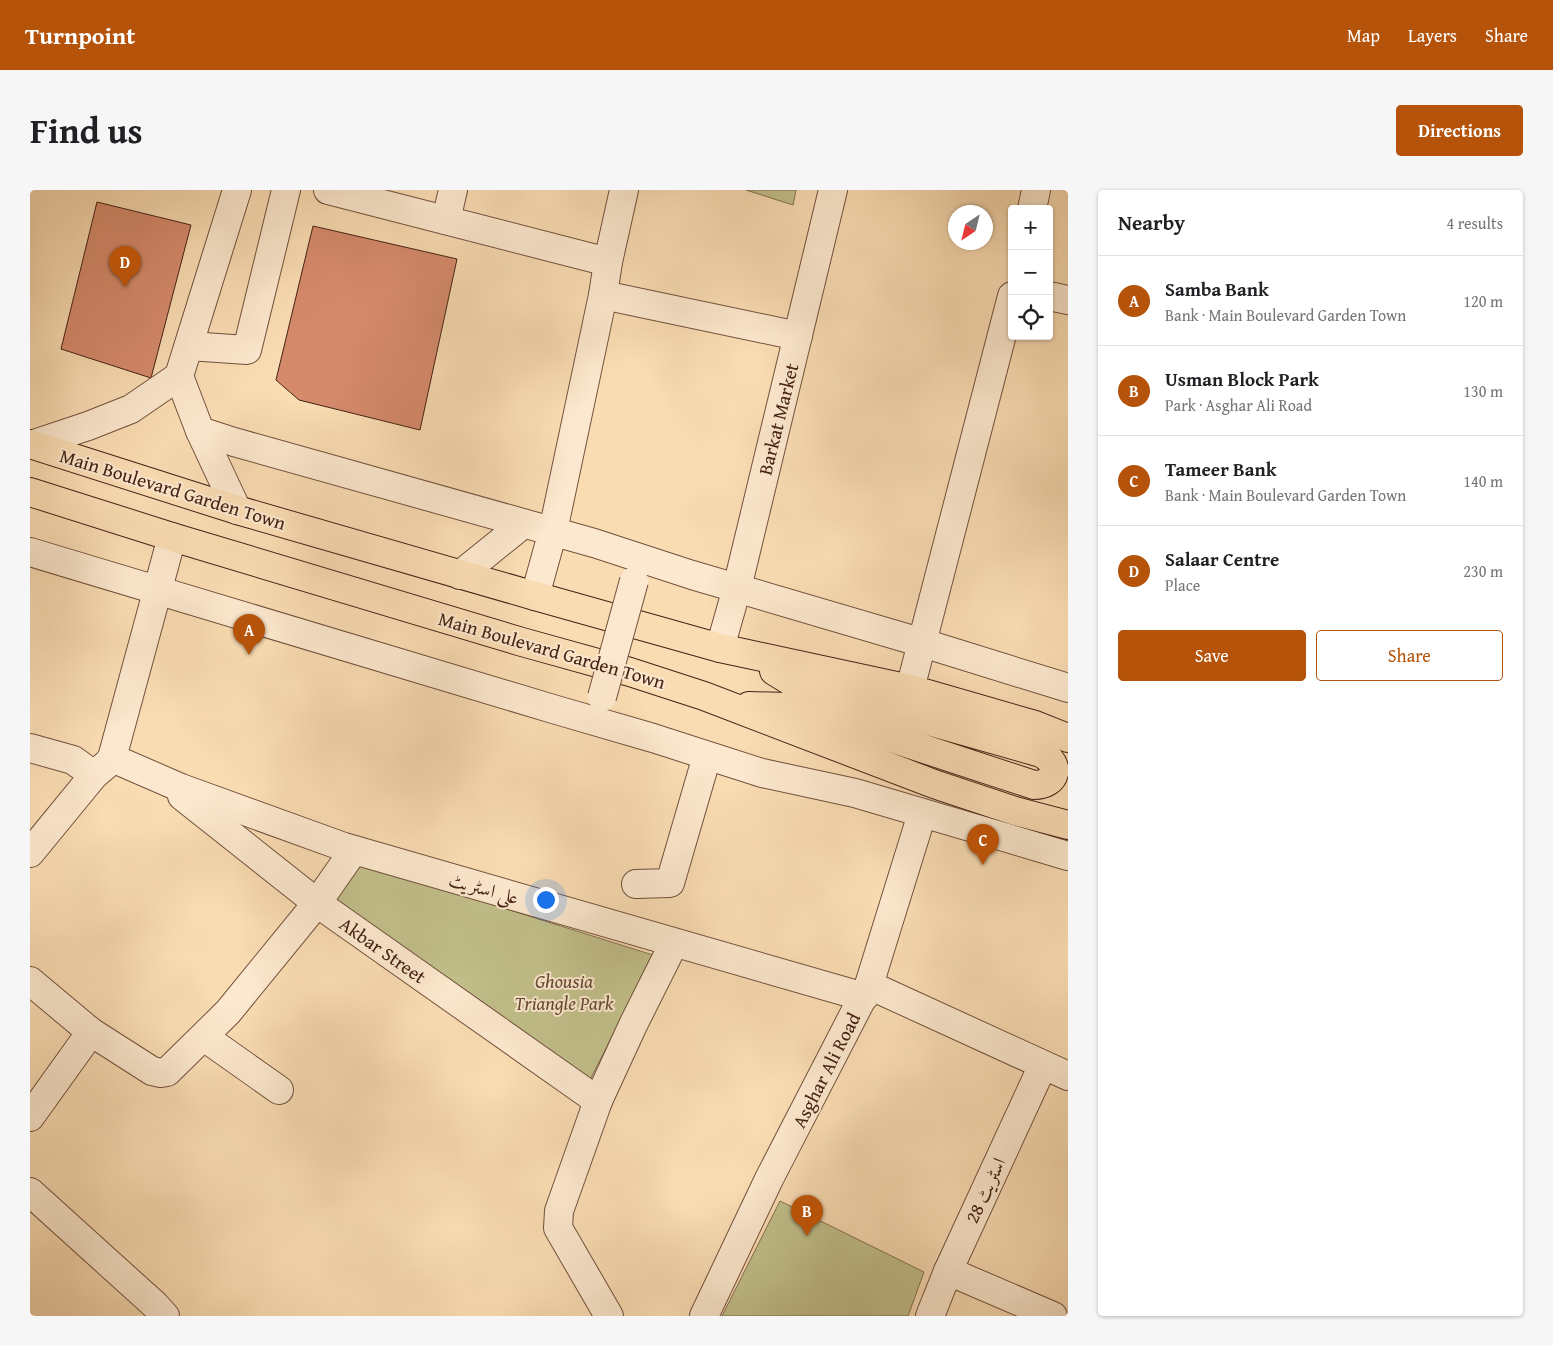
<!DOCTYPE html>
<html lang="en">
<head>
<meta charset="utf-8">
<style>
	body { margin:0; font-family:"Gentium Book Plus",Amiri,serif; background:#f6f6f6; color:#202124 }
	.controls { position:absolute; right:15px; top:15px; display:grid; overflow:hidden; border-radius:5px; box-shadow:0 1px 4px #0004 }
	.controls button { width:45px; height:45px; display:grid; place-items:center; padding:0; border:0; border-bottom:1px solid #e0e0e0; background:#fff; color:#202124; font:25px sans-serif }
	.compass { position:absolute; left:918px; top:15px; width:45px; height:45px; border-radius:50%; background:#fff; box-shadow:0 1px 4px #0004; rotate:215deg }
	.you { position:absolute; left:515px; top:709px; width:18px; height:18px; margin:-12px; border:4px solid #fff; border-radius:50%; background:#1a73e8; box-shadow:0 0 0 8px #1a73e833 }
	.badge { display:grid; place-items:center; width:32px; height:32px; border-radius:50%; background:#b45309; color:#fff; font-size:16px; font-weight:700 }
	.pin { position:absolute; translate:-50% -41px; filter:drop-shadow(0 1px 2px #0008) }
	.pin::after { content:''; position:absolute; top:26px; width:18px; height:15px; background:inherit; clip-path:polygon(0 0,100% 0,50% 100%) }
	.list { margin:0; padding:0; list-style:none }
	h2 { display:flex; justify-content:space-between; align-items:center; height:65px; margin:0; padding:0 20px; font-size:21px }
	h2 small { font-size:16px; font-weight:400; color:#757577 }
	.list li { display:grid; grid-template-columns:32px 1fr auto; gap:15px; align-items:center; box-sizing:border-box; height:90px; padding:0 20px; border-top:1px solid #e0e0e0 }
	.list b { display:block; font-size:19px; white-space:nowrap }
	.list p { margin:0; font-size:16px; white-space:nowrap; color:#757577 }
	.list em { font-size:16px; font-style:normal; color:#757577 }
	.actions { display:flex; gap:10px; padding:15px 20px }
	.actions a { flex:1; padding:11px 0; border:1px solid #b45309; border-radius:5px; text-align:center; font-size:18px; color:#b45309 }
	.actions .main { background:#b45309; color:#fff }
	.icon { flex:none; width:28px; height:28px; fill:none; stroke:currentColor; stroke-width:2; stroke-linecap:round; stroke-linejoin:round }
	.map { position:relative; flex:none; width:1038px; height:1126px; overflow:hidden; border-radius:5px }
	header { display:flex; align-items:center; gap:30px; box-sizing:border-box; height:70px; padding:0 25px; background:#b45309; color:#fff }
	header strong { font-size:24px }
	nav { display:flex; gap:28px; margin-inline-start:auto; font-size:18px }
	.intro { display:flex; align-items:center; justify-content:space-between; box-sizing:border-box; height:120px; padding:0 30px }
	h1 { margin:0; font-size:35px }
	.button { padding:12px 22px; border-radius:5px; background:#b45309; color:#fff; font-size:18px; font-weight:700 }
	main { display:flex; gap:30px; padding:0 30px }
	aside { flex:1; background:#fff; border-radius:5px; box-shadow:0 1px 4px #0004 }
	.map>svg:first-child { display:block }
	.green { fill:#c1bf8a; stroke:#83704f }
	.building { fill:#d58a6c; stroke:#452114 }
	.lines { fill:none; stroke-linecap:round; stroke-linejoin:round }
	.minor-casing { stroke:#72503c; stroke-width:30 }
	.major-casing { stroke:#452114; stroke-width:30 }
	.minor { stroke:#fce8ce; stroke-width:28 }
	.major { stroke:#fadcb3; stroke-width:28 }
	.minor-bridge-casing { stroke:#72503c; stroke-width:30; stroke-linecap:butt }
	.minor-bridge { stroke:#fce8ce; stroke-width:28 }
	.labels { text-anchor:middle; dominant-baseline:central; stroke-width:4; stroke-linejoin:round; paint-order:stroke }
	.street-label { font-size:19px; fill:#452114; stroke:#fce8ce }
	.park-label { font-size:19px; font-style:italic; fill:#644832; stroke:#fce8ce }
</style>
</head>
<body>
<header>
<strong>Turnpoint</strong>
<nav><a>Map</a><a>Layers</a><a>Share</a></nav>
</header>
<div class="intro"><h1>Find us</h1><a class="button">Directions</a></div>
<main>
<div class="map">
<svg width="1038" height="1126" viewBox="0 0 1038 1126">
	<rect width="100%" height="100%" fill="#fadcb3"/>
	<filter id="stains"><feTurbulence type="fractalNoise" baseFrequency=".004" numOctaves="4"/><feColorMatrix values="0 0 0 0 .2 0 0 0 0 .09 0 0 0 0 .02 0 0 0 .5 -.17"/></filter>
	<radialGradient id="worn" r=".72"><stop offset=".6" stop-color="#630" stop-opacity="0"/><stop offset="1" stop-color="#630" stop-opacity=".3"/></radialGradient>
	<g class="green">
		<path d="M 716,0 L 766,0 L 763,15 Z"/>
		<path d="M 327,672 L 623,765 L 558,894 L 304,710 Z"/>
		<path d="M 750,1011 L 894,1082 L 878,1126 L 692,1126 Z"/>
	</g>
	<g class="building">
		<path d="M 67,12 L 161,35 L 121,188 L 31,159 Z"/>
		<path d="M 283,36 L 427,69 L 390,240 L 269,210 L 246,190 Z"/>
	</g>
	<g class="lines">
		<g class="minor-casing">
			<g id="minor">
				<path d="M 298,0 L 578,72"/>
				<path d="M 1002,19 L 1006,0"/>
				<path d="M 416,30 L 423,0"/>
				<path d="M 573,105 L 768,146"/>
				<path d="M 1019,106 L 1038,110"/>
				<path d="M 159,156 L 217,160 L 256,0"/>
				<path d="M 170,241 L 204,252 L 564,353 L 662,385 L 893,453 L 1038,498"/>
				<path d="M 1,255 L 58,236 L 101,219 L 149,186"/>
				<path d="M 207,320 L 170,241 L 149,186 L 207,0"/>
				<path d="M 0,362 L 523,519 L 623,548 L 732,583 L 825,603 L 1038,666"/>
				<path d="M 430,385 L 493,334"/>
				<path d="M 505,406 L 523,341 L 573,105 L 578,72 L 594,0"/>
				<path d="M 690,458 L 707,398 L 803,0"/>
				<path d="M 880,499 L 982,106"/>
				<path d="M 0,558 L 43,570 L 64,585"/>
				<path d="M 82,568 L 151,598 L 314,657 L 834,807"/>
				<path d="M 152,606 L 287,713 L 568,911"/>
				<path d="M 0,663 L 64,585 L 77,574 L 82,568 L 142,347"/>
				<path d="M 606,694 L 640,693 L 677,566"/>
				<path d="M 0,791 L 61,842 L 122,881 L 131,883 L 137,882 L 198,822 L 287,713 L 324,660"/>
				<path d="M 839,795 L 1038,886"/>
				<path d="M 174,847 L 249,900"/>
				<path d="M 0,927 L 61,842"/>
				<path d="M 0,1002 L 125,1115 L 135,1126"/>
				<path d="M 918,1081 L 1023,1126"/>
				<path d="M 579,1126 L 528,1038 L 529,1021 L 568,911 L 603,835 L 644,753"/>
				<path d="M 674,1126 L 739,989 L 839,795 L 892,624"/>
				<path d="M 900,1126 L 918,1081 L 1013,875"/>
			</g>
		</g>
		<g class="major-casing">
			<g id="major">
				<path d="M 0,254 L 207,320 L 505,406 L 690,458 L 880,499 L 1005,535 L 1038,548"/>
				<path d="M 0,302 L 142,347 L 492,452 L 600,482 L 674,506 L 904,594 L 985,621 L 1038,635"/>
				<path d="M 719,516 L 757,517 L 864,549 L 1004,595 C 1027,595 1032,574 1011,563 L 762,492 L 744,481"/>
			</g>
		</g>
		<use href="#minor" class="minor"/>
		<use href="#major" class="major"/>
		<g class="minor-bridge-casing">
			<path id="minor-bridge" d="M 572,507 L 604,391"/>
		</g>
		<use href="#minor-bridge" class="minor-bridge"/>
	</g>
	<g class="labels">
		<g class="street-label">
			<text transform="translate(748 229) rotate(-76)">Barkat Market</text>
			<text transform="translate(143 299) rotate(17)">Main Boulevard Garden Town</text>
			<text transform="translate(522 460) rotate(16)">Main Boulevard Garden Town</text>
			<text transform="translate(454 698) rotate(16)">علی اسٹریٹ</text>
			<text transform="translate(353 760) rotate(35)">Akbar Street</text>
			<text transform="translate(796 880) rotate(-63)">Asghar Ali Road</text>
			<text transform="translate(955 1000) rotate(-65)">اسٹریٹ 28</text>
		</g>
		<g class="park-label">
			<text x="534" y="791">Ghousia<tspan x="534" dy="22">Triangle Park</tspan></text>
		</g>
	</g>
	<rect width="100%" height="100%" filter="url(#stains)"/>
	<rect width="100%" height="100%" fill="url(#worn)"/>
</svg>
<div class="controls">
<button>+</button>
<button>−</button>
<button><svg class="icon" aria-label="locate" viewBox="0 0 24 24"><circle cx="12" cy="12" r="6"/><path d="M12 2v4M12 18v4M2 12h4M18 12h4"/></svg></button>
</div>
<svg class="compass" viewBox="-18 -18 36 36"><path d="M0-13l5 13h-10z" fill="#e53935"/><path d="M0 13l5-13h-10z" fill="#757577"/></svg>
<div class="you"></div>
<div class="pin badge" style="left:219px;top:465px">A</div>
<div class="pin badge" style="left:777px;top:1046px">B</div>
<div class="pin badge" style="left:953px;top:675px">C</div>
<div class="pin badge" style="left:95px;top:97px">D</div>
</div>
<aside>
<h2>Nearby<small>4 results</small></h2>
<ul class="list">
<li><span class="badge">A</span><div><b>Samba Bank</b><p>Bank · Main Boulevard Garden Town</p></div><em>120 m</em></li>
<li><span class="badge">B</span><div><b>Usman Block Park</b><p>Park · Asghar Ali Road</p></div><em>130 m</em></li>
<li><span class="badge">C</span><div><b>Tameer Bank</b><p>Bank · Main Boulevard Garden Town</p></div><em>140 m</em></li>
<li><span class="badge">D</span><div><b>Salaar Centre</b><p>Place</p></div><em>230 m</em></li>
</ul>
<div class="actions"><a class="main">Save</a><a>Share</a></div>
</aside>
</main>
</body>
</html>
